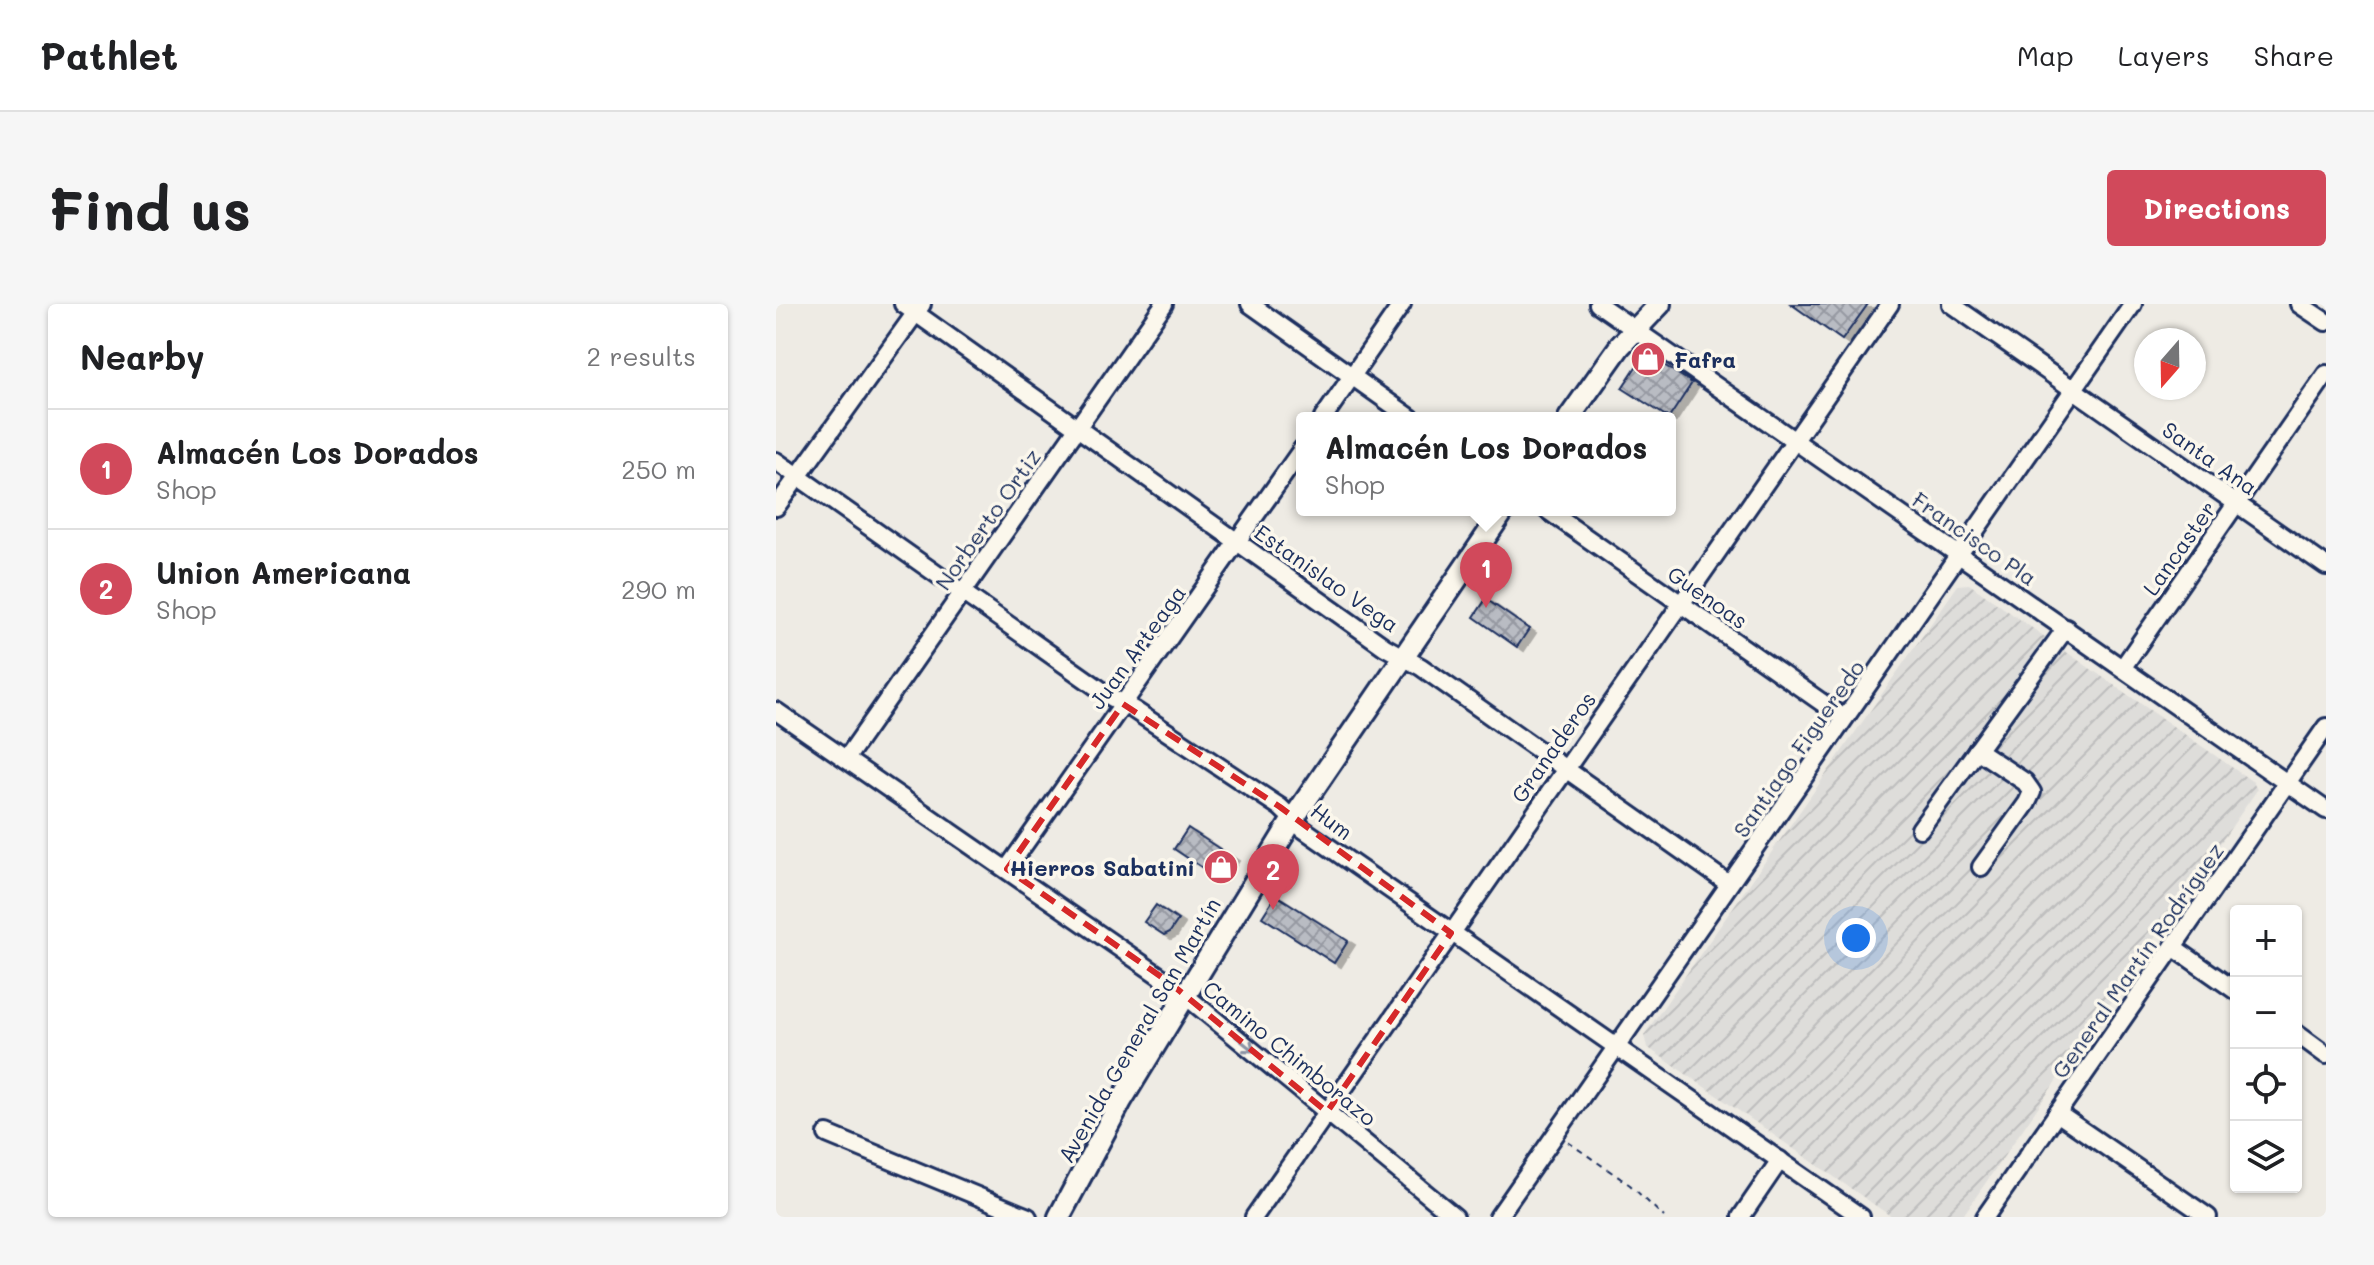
<!DOCTYPE html>
<html lang="en">
<head>
<meta charset="utf-8">
<style>
	body { margin:0; font-family:Mali,sans-serif; background:#f6f6f6; color:#202124 }
	.controls { position:absolute; right:24px; bottom:24px; display:grid; overflow:hidden; border-radius:8px; box-shadow:0 2px 6px #0004 }
	.controls button { width:72px; height:72px; display:grid; place-items:center; padding:0; border:0; border-bottom:2px solid #e0e0e0; background:#fff; color:#202124; font:40px sans-serif }
	.compass { position:absolute; left:1358px; top:24px; width:72px; height:72px; border-radius:50%; background:#fff; box-shadow:0 2px 6px #0004; rotate:200deg }
	.you { position:absolute; left:1080px; top:634px; width:28px; height:28px; margin:-20px; border:6px solid #fff; border-radius:50%; background:#1a73e8; box-shadow:0 0 0 12px #1a73e833 }
	.badge { display:grid; place-items:center; width:52px; height:52px; border-radius:50%; background:#d1495b; color:#fff; font-size:26px; font-weight:700 }
	.pin { position:absolute; translate:-50% -66px; filter:drop-shadow(0 2px 4px #0008) }
	.pin::after { content:''; position:absolute; top:42px; width:28px; height:24px; background:inherit; clip-path:polygon(0 0,100% 0,50% 100%) }
	.popup { position:absolute; left:520px; top:108px; width:380px; height:104px; box-sizing:border-box; display:grid; place-content:center; border-radius:8px; background:#fff; filter:drop-shadow(0 2px 6px #0005); font-size:26px; white-space:nowrap; color:#757577 }
	.popup b { font-size:30px; color:#202124 }
	.popup::after { content:''; position:absolute; left:50%; top:100%; margin-left:-16px; border:16px solid transparent; border-top-color:#fff }
	.list { margin:0; padding:0; list-style:none }
	h2 { display:flex; justify-content:space-between; align-items:center; height:104px; margin:0; padding:0 32px; font-size:34px }
	h2 small { font-size:26px; font-weight:400; color:#757577 }
	.list li { display:grid; grid-template-columns:52px 1fr auto; gap:24px; align-items:center; box-sizing:border-box; height:120px; padding:0 32px; border-top:2px solid #e0e0e0 }
	.list b { display:block; font-size:30px; white-space:nowrap }
	.list p { margin:0; font-size:26px; white-space:nowrap; color:#757577 }
	.list em { font-size:26px; font-style:normal; color:#757577 }
	.icon { flex:none; width:44px; height:44px; fill:none; stroke:currentColor; stroke-width:2; stroke-linecap:round; stroke-linejoin:round }
	.map { position:relative; flex:none; width:1550px; height:913px; overflow:hidden; border-radius:8px }
	header { display:flex; align-items:center; gap:48px; box-sizing:border-box; height:112px; padding:0 40px; background:#fff; border-bottom:2px solid #e0e0e0 }
	header strong { font-size:38px }
	nav { display:flex; gap:44px; margin-inline-start:auto; font-size:28px }
	.intro { display:flex; align-items:center; justify-content:space-between; box-sizing:border-box; height:192px; padding:0 48px }
	h1 { margin:0; font-size:56px }
	.button { padding:20px 36px; border-radius:8px; background:#d1495b; color:#fff; font-size:28px; font-weight:700 }
	main { display:flex; gap:48px; padding:0 48px }
	aside { flex:1; background:#fff; border-radius:8px; box-shadow:0 2px 6px #0004 }
	.map>svg:first-child { display:block }
	.industrial { fill:url(#industrial-furrows) }
	.building { fill:url(#building-cross-hatch); stroke:#1b2f5e; stroke-width:2; filter:url(#shadow) }
	.lines { fill:none; stroke-linecap:round; stroke-linejoin:round }
	.minor-casing { stroke:#1b2f5e; stroke-width:22 }
	.major-casing { stroke:#1b2f5e; stroke-width:26 }
	.path { stroke:#1b2f5e; stroke-width:2; stroke-dasharray:6 6; stroke-linecap:butt }
	.minor { stroke:#fbf7ec; stroke-width:16 }
	.major { stroke:#fbf7ec; stroke-width:20 }
	.oneway { stroke:#8b93a5 }
	.marked { fill:none; stroke:#d62828; stroke-width:6; stroke-dasharray:16 10; stroke-linejoin:round }
	.labels { text-anchor:middle; dominant-baseline:central; stroke-width:7; stroke-linejoin:round; paint-order:stroke }
	.poi-label { font-size:22px; font-weight:bold; fill:#1b2f5e; stroke:#fbf7ec; text-anchor:start }
	.street-label { font-size:22px; fill:#1b2f5e; stroke:#fbf7ec }
</style>
</head>
<body>
<header>
<strong>Pathlet</strong>
<nav><a>Map</a><a>Layers</a><a>Share</a></nav>
</header>
<div class="intro"><h1>Find us</h1><a class="button">Directions</a></div>
<main>
<aside>
<h2>Nearby<small>2 results</small></h2>
<ul class="list">
<li><span class="badge">1</span><div><b>Almacén Los Dorados</b><p>Shop</p></div><em>250 m</em></li>
<li><span class="badge">2</span><div><b>Union Americana</b><p>Shop</p></div><em>290 m</em></li>
</ul>
</aside>
<div class="map">
<svg width="1550" height="913" viewBox="0 0 1550 913">
	<defs>
		<pattern id="industrial-furrows" width="10" height="10" patternUnits="userSpaceOnUse" patternTransform="scale(2)"><rect width="10" height="10" fill="#deddda"/><path d="M-1 1l2-2M0 10L10 0M9 11l2-2" fill="none" stroke="#bebebe"/></pattern>
		<pattern id="building-cross-hatch" width="8" height="8" patternUnits="userSpaceOnUse" patternTransform="scale(2)"><rect width="8" height="8" fill="#b9bcc3"/><path d="M0 0l8 8M0 8l8-8" fill="none" stroke="#9699a2"/></pattern>
		<filter id="shadow"><feDropShadow dx="7" dy="4" stdDeviation="0" flood-color="#0004"/></filter>
	</defs>
	<rect width="100%" height="100%" fill="#eeebe4"/>
	<filter id="ink" filterUnits="userSpaceOnUse"><feTurbulence type="fractalNoise" baseFrequency=".0125" numOctaves="2"/><feDisplacementMap in="SourceGraphic" scale="16" xChannelSelector="R" yChannelSelector="G"/><feConvolveMatrix kernelMatrix="1 2 1 2 8 2 1 2 1" color-interpolation-filters="sRGB"/></filter>
	<g filter="url(#ink)">
		<path class="industrial" d="M 1193,280 L 1477,478 L 1481,486 L 1186,913 L 1116,913 L 871,743 L 868,731 L 1182,281 Z"/>
		<g class="building">
			<path d="M 1015,0 L 1092,0 L 1066,36 Z"/>
			<path d="M 869,49 L 916,79 L 893,114 L 846,84 Z"/>
			<path d="M 710,295 L 753,325 L 741,343 L 698,313 Z"/>
			<path d="M 412,524 L 456,553 L 442,574 L 398,545 Z"/>
			<path d="M 500,591 L 572,637 L 558,659 L 486,613 Z"/>
			<path d="M 380,601 L 402,616 L 394,628 L 388,631 L 368,618 Z"/>
		</g>
		<g class="lines">
			<g class="minor-casing">
				<g id="minor">
					<path d="M 127,0 L 609,343 L 645,363 L 953,580"/>
					<path d="M 474,0 L 635,114"/>
					<path d="M 822,0 L 1550,506"/>
					<path d="M 1175,0 L 1550,262"/>
					<path d="M 1523,0 L 1550,18"/>
					<path d="M 547,114 L 626,0"/>
					<path d="M 0,157 L 335,393 L 358,406 L 504,503 L 527,525 L 1085,913"/>
					<path d="M 0,203 L 146,0"/>
					<path d="M 771,206 L 1068,414"/>
					<path d="M 1347,363 L 1550,70"/>
					<path d="M 0,407 L 394,679 L 679,913"/>
					<path d="M 1201,446 L 1249,478 L 1256,488 L 1251,499 L 1205,563"/>
					<path d="M 70,455 L 388,0"/>
					<path d="M 1144,525 L 1290,324"/>
					<path d="M 231,565 L 526,145"/>
					<path d="M 1397,643 L 1460,687"/>
					<path d="M 1520,729 L 1550,751"/>
					<path d="M 1281,809 L 1432,913"/>
					<path d="M 51,830 L 252,913"/>
					<path d="M 478,913 L 1114,0"/>
					<path d="M 722,913 L 1357,0"/>
					<path d="M 965,913 L 1004,856"/>
					<path d="M 1209,913 L 1550,423"/>
				</g>
			</g>
			<g class="major-casing">
				<g id="major">
					<path d="M 793,114 L 844,42 L 884,0"/>
					<path d="M 283,913 L 345,797 L 517,515 L 728,206"/>
				</g>
			</g>
			<path class="path" d="M 792,838 L 854,881 L 888,913"/>
			<use href="#minor" class="minor"/>
			<use href="#major" class="major"/>
		</g>
		<defs><path id="oneway-shaft" d="M-6 0H5M1.5-3L5.5 0L1.5 3" fill="none" stroke-width="1.6" stroke-linecap="round" stroke-linejoin="round" transform="scale(2)"/></defs>
		<use class="oneway" href="#oneway-shaft" transform="translate(469 740) rotate(39)"/>
	</g>
	<path class="marked" d="M 347,400 L 504,503 L 675,629 L 551,808 L 394,679 L 231,565 Z"/>
	<defs>
		<g id="shop-disc" transform="scale(1.8)"><circle r="9.5" fill="#d1495b" stroke="#fbf7ec"/><path d="M-5-2.5h2.3a2.7 3.5 0 0 1 5.4 0H5L5.5 6h-11ZM-1.5-2.5h3a1.5 2.3 0 0 0-3 0Z" fill="#fff"/></g>
	</defs>
	<g fill-rule="evenodd">
		<use href="#shop-disc" x="872" y="55"/>
		<use href="#shop-disc" x="445" y="563"/>
	</g>
	<g class="labels">
		<g class="poi-label">
			<text x="898" y="55">Fafra</text>
			<text x="419" y="563" text-anchor="end">Hierros Sabatini</text>
		</g>
		<g class="street-label">
			<text transform="translate(1434 154) rotate(35)">Santa Ana</text>
			<text transform="translate(211 215) rotate(-55)">Norberto Ortiz</text>
			<text transform="translate(1199 234) rotate(35)">Francisco Pla</text>
			<text transform="translate(1403 244) rotate(-55)">Lancaster</text>
			<text transform="translate(551 274) rotate(35)">Estanislao Vega</text>
			<text transform="translate(932 293) rotate(35)">Guenoas</text>
			<text transform="translate(361 343) rotate(-54)">Juan Arteaga</text>
			<text transform="translate(777 443) rotate(-55)">Granaderos</text>
			<text transform="translate(1022 444) rotate(-55)">Santiago Figueredo</text>
			<text transform="translate(556 517) rotate(37)">Hum</text>
			<text transform="translate(1361 656) rotate(-55)">General Martín Rodríguez</text>
			<text transform="translate(363 726) rotate(-60)">Avenida General San Martín</text>
			<text transform="translate(514 749) rotate(39)">Camino Chimborazo</text>
		</g>
	</g>
</svg>
<div class="controls">
<button>+</button>
<button>−</button>
<button><svg class="icon" aria-label="locate" viewBox="0 0 24 24"><circle cx="12" cy="12" r="6"/><path d="M12 2v4M12 18v4M2 12h4M18 12h4"/></svg></button>
<button><svg class="icon" aria-label="layers" viewBox="0 0 24 24"><path d="M12 4l9 5-9 5-9-5zM3 14l9 5 9-5"/></svg></button>
</div>
<svg class="compass" viewBox="-18 -18 36 36"><path d="M0-13l5 13h-10z" fill="#e53935"/><path d="M0 13l5-13h-10z" fill="#757577"/></svg>
<div class="you"></div>
<div class="pin badge" style="left:710px;top:304px">1</div>
<div class="popup"><b>Almacén Los Dorados</b>Shop</div>
<div class="pin badge" style="left:497px;top:606px">2</div>
</div>
</main>
</body>
</html>
